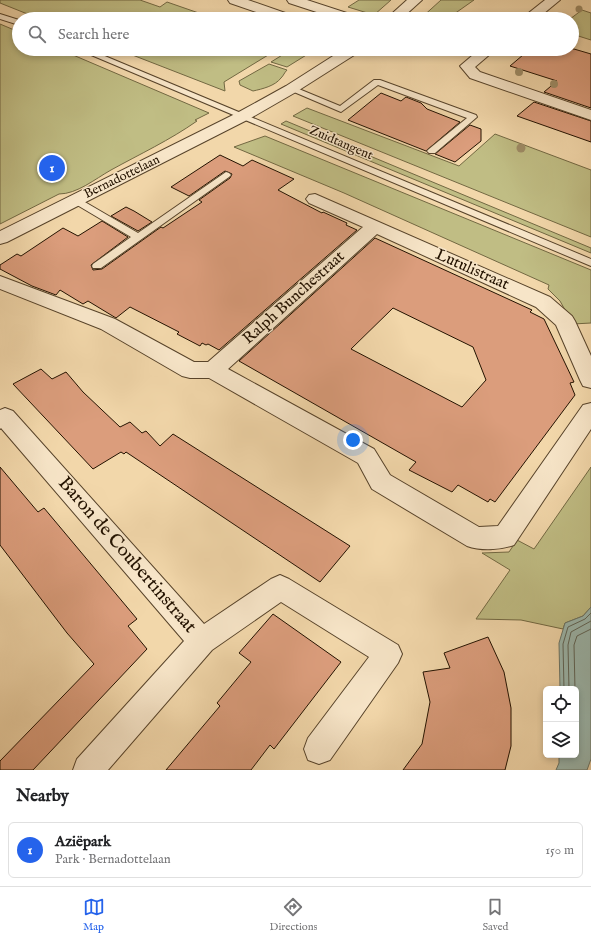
<!DOCTYPE html>
<html lang="en">
<head>
<meta charset="utf-8">
<style>
	body { margin:0; font-family:"IM FELL English",serif; background:#f2f2f2; color:#202124 }
	.controls { position:absolute; right:12px; bottom:12px; display:grid; overflow:hidden; border-radius:6px; box-shadow:0 2px 6px #0003 }
	.controls button { width:36px; height:36px; display:grid; place-items:center; padding:0; border:0; border-bottom:1px solid #e0e0e0; background:#fff; color:#202124; font:20px sans-serif }
	.you { position:absolute; left:353px; top:440px; width:14px; height:14px; margin:-10px; border:3px solid #fff; border-radius:50%; background:#1a73e8; box-shadow:0 0 0 6px #1a73e833 }
	.badge { display:grid; place-items:center; width:26px; height:26px; border-radius:50%; background:#2563eb; color:#fff; font-size:13px; font-weight:700 }
	.pin { position:absolute; translate:-50% -50%; border:2px solid #fff; box-shadow:0 1px 4px #0006 }
	.list { margin:0; padding:0; list-style:none }
	h2 { display:flex; justify-content:space-between; align-items:center; height:52px; margin:0; padding:0 16px; font-size:17px }
	h2 small { font-size:13px; font-weight:400; color:#757577 }
	.list li { display:grid; grid-template-columns:26px 1fr auto; gap:12px; align-items:center; box-sizing:border-box; height:56px; margin:0 8px 8px; padding:0 8px; border:1px solid #e0e0e0; border-radius:6px }
	.list b { display:block; font-size:15px; white-space:nowrap }
	.list p { margin:0; font-size:13px; white-space:nowrap; color:#757577 }
	.list em { font-size:13px; font-style:normal; color:#757577 }
	.icon { flex:none; width:22px; height:22px; fill:none; stroke:currentColor; stroke-width:2; stroke-linecap:round; stroke-linejoin:round }
	.map { position:relative; flex:none; width:591px; height:770px; overflow:hidden }
	.search { position:absolute; background:#fff; box-shadow:0 2px 6px #0003; left:12px; right:12px; top:12px; height:44px; display:flex; align-items:center; gap:10px; box-sizing:border-box; padding:0 14px; border-radius:22px; color:#757577; font-size:15px }
	.sheet { height:116px; background:#fff }
	nav { display:flex; justify-content:space-around; align-items:center; box-sizing:border-box; height:56px; border-top:1px solid #e0e0e0; background:#fff; font-size:11px; color:#757577 }
	nav a { display:grid; justify-items:center; gap:2px }
	nav .on { color:#2563eb }
	.map>svg:first-child { display:block }
	.green { fill:#c0bd84; stroke:#726842 }
	.water { fill:#9cb8ae; stroke:#6c7668 }
	.lines { fill:none; stroke-linecap:round; stroke-linejoin:round }
	.shore { stroke:#606557; stroke-width:1 }
	.building { fill:#db9d7c; stroke:#231200; fill-rule:evenodd }
	.service-casing { stroke:#57432a; stroke-width:2 }
	.minor-casing { stroke:#57432a; stroke-width:2 }
	.tertiary-casing { stroke:#57432a; stroke-width:2 }
	.service { fill:#f7e5c8; fill-rule:evenodd }
	.minor { fill:#f7e5c8; fill-rule:evenodd }
	.tertiary { fill:#f7e5c8; fill-rule:evenodd }
	.tree { fill:#9e8c66 }
	.labels { text-anchor:middle; dominant-baseline:central; stroke-width:3; stroke-linejoin:round; paint-order:stroke }
	.far-street-label { font-size:13px; fill:#231200; stroke:#f7e5c8 }
	.street-label { font-size:16px; fill:#231200; stroke:#f7e5c8 }
	.near-street-label { font-size:19px; fill:#231200; stroke:#f7e5c8 }
</style>
</head>
<body>
<div class="map">
<svg width="591" height="770" viewBox="0 0 591 770">
	<rect width="100%" height="100%" fill="#f2d7aa"/>
	<filter id="stains"><feTurbulence type="fractalNoise" baseFrequency=".005" numOctaves="4"/><feColorMatrix values="0 0 0 0 .2 0 0 0 0 .09 0 0 0 0 .02 0 0 0 .5 -.17"/></filter>
	<radialGradient id="worn" r=".72"><stop offset=".6" stop-color="#630" stop-opacity="0"/><stop offset="1" stop-color="#630" stop-opacity=".3"/></radialGradient>
	<g class="green">
		<path d="M 0,0 L 140,0 L 160,7 L 167,2 L 216,19 L 40,19 L 0,3 Z"/>
		<path d="M 359,0 L 391,0 L 374,15 L 348,7 Z"/>
		<path d="M 441,0 L 474,0 L 447,19 L 420,19 Z"/>
		<path d="M 582,10 L 591,13 L 591,40 L 572,34 L 572,19 L 570,19 Z"/>
		<path d="M 0,24 L 19,32 L 19,49 L 59,49 L 209,113 L 195,120 L 197,121 C 170,140 140,154 111,170 C 95,179 77,194 59,194 L 0,224 Z"/>
		<path d="M 117,49 L 278,49 L 224,82 L 225,91 Z"/>
		<path d="M 292,49 L 316,49 L 287,67 L 271,62 Z"/>
		<path d="M 269,64 L 287,70 C 284,73 284,75 281,78 C 275,86 262,89 253,91 L 240,85 L 239,81 Z"/>
		<path d="M 307,108 L 459,166 L 495,134 L 591,170 L 591,237 L 293,116 Z"/>
		<path d="M 286,121 L 591,248 L 591,253 L 281,124 Z"/>
		<path d="M 265,136 L 591,270 L 591,323 L 573,324 L 560,301 L 548,289 L 549,285 L 344,193 L 234,147 Z"/>
		<path d="M 591,467 L 591,607 L 583,616 L 565,623 L 563,629 L 521,620 L 476,619 L 510,570 L 482,553 L 509,552 L 517,540 L 534,549 Z"/>
	</g>
	<path class="water" d="M 591,607 L 591,759 L 587,770 L 556,770 L 559,763 L 559,755 L 576,755 L 576,689 L 560,689 L 559,643 L 565,623 L 583,616 Z"/>
	<g class="lines">
		<g class="shore">
			<path d="M 564,689 L 563,644 L 568,627 L 585,619 L 591,613"/>
			<path d="M 569,689 L 568,645 L 571,632 L 591,621"/>
			<path d="M 575,689 L 574,645 L 577,636 L 591,629"/>
		</g>
	</g>
	<g class="building">
		<path d="M 530,49 L 574,49 L 591,54 L 591,108 L 544,92 L 557,81 L 510,66 Z"/>
		<path d="M 381,93 L 401,101 L 406,97 L 421,103 L 427,109 L 460,122 L 426,151 L 348,120 Z"/>
		<path d="M 534,102 L 591,121 L 591,142 L 517,116 Z"/>
		<path d="M 470,125 L 481,129 L 481,141 L 455,162 L 435,154 Z"/>
		<path d="M 220,155 L 243,166 L 252,160 L 294,179 L 278,190 L 322,213 L 323,212 L 347,223 L 346,225 L 357,230 L 219,350 L 208,344 L 206,345 L 202,343 L 200,346 L 177,334 L 179,332 L 130,307 L 116,318 L 88,301 L 83,304 L 60,290 L 56,295 L 32,286 L 0,269 L 0,265 L 17,254 L 21,256 L 63,228 L 78,236 L 102,221 L 128,237 L 91,265 L 93,270 L 102,269 L 161,227 L 163,228 L 202,202 L 199,200 L 230,178 L 232,174 L 225,171 L 189,196 L 171,187 Z"/>
		<path d="M 126,207 L 134,211 L 152,222 L 138,231 L 111,216 Z"/>
		<path d="M 375,238 L 532,310 L 530,312 L 544,319 L 574,382 L 570,383 L 575,395 L 495,502 L 490,499 L 488,502 L 458,485 L 452,492 L 409,470 L 416,462 L 239,361 ZM 393,308 L 473,347 L 486,380 L 462,407 L 351,349 Z"/>
		<path d="M 41,369 L 52,379 L 66,372 L 83,392 L 120,427 L 130,422 L 142,433 L 146,431 L 160,446 L 173,434 L 350,546 L 320,582 L 126,452 L 124,454 L 121,452 L 93,469 L 13,384 Z"/>
		<path d="M 0,467 L 38,512 L 44,508 L 137,619 L 128,626 L 147,649 L 33,770 L 0,770 L 0,761 L 94,664 L 67,633 L 0,545 Z"/>
		<path d="M 273,614 L 341,662 L 274,749 L 270,745 L 251,770 L 166,770 L 220,706 L 217,703 L 251,662 L 239,653 Z"/>
		<path d="M 488,637 L 504,672 L 511,708 L 511,746 L 505,770 L 403,770 L 422,744 L 430,702 L 423,672 L 450,668 L 444,653 Z"/>
	</g>
	<g class="lines">
		<g class="service-casing">
			<g id="service">
				<path d="M 0,14 L 19,20 L 19,25 L 0,19 Z"/>
				<path d="M 77,49 L 88,49 L 591,259 L 591,266 Z"/>
				<path d="M 374,80 L 380,80 L 476,115 L 477,117 L 435,153 L 429,153 L 427,151 L 429,149 L 467,118 L 378,85 L 341,112 L 287,89 L 291,87 L 294,87 L 340,106 Z"/>
				<path d="M 226,172 L 229,173 L 231,175 L 229,177 L 101,268 L 93,268 L 92,266 L 93,264 L 131,237 L 72,202 L 70,200 L 72,198 L 78,198 L 138,233 Z"/>
			</g>
		</g>
		<g class="minor-casing">
			<g id="minor">
				<path d="M 228,0 L 248,0 L 294,16 L 296,19 L 276,19 L 230,3 Z"/>
				<path d="M 287,0 L 307,0 L 356,16 L 358,19 L 338,19 L 289,3 Z"/>
				<path d="M 545,0 L 560,0 L 537,19 L 521,19 Z"/>
				<path d="M 480,49 L 496,49 L 475,67 L 480,72 L 591,110 L 591,120 L 470,78 L 460,66 Z"/>
				<path d="M 315,194 L 550,297 L 572,316 L 575,321 L 591,356 L 591,388 L 583,386 L 580,380 L 556,325 L 536,307 L 377,234 L 228,369 L 374,449 L 390,475 L 479,527 L 498,526 L 583,405 L 591,403 L 591,429 L 514,545 C 500,550 481,551 467,546 L 372,489 L 358,463 L 209,378 L 190,378 L 182,376 L 101,329 L 0,289 L 0,276 L 115,319 L 194,362 L 208,362 L 363,227 L 309,203 L 306,199 L 309,195 Z"/>
				<path d="M 5,408 L 13,411 L 204,624 L 271,579 L 280,575 L 289,579 L 398,645 L 402,654 L 398,663 L 330,760 L 319,764 L 308,760 L 304,749 L 308,738 L 369,657 L 281,602 L 212,650 L 108,770 L 73,770 L 77,759 L 184,641 L 1,428 L 0,429 L 0,410 Z"/>
			</g>
		</g>
		<g class="tertiary-casing">
			<g id="tertiary">
				<path d="M 407,0 L 422,0 L 401,19 L 386,19 Z"/>
				<path d="M 344,49 L 361,49 L 359,52 L 296,92 L 249,119 L 7,242 L 0,244 L 0,231 L 237,113 L 286,86 Z"/>
			</g>
		</g>
		<use href="#service" class="service"/>
		<use href="#minor" class="minor"/>
		<use href="#tertiary" class="tertiary"/>
	</g>
	<g class="tree">
		<circle cx="579" cy="9" r="3.5"/>
		<circle cx="519" cy="72" r="4"/>
		<circle cx="554" cy="84" r="4"/>
		<circle cx="521" cy="148" r="4.5"/>
	</g>
	<g class="labels">
		<g class="far-street-label">
			<text transform="translate(341 143) rotate(23)">Zuidtangent</text>
			<text transform="translate(122 177) rotate(-26)">Bernadottelaan</text>
		</g>
		<g class="street-label">
			<text transform="translate(472 270) rotate(24)">Lutulistraat</text>
			<text transform="translate(294 298) rotate(-42)">Ralph Bunchestraat</text>
		</g>
		<g class="near-street-label">
			<text transform="translate(127 555) rotate(49)">Baron de Coubertinstraat</text>
		</g>
	</g>
	<rect width="100%" height="100%" filter="url(#stains)"/>
	<rect width="100%" height="100%" fill="url(#worn)"/>
</svg>
<div class="controls">
<button><svg class="icon" aria-label="locate" viewBox="0 0 24 24"><circle cx="12" cy="12" r="6"/><path d="M12 2v4M12 18v4M2 12h4M18 12h4"/></svg></button>
<button><svg class="icon" aria-label="layers" viewBox="0 0 24 24"><path d="M12 4l9 5-9 5-9-5zM3 14l9 5 9-5"/></svg></button>
</div>
<div class="you"></div>
<div class="pin badge" style="left:52px;top:168px">1</div>
<div class="search"><svg class="icon" aria-label="search" viewBox="0 0 24 24"><circle cx="10" cy="10" r="6"/><path d="M15 15l6 6"/></svg>Search here</div>
</div>
<section class="sheet">
<h2>Nearby<small></small></h2>
<ul class="list">
<li><span class="badge">1</span><div><b>Aziëpark</b><p>Park · Bernadottelaan</p></div><em>150 m</em></li>
</ul>
</section>
<nav>
<a class="on"><svg class="icon" aria-label="map" viewBox="0 0 24 24"><path d="M3 6l6-2 6 2 6-2v14l-6 2-6-2-6 2zM9 4v14M15 6v14"/></svg>Map</a>
<a><svg class="icon" aria-label="directions" viewBox="0 0 24 24"><path d="M12 3l9 9-9 9-9-9zM9 14v-3h6M13 9l2 2-2 2"/></svg>Directions</a>
<a><svg class="icon" aria-label="saved" viewBox="0 0 24 24"><path d="M7 4h10v16l-5-4-5 4z"/></svg>Saved</a>
</nav>
</body>
</html>
